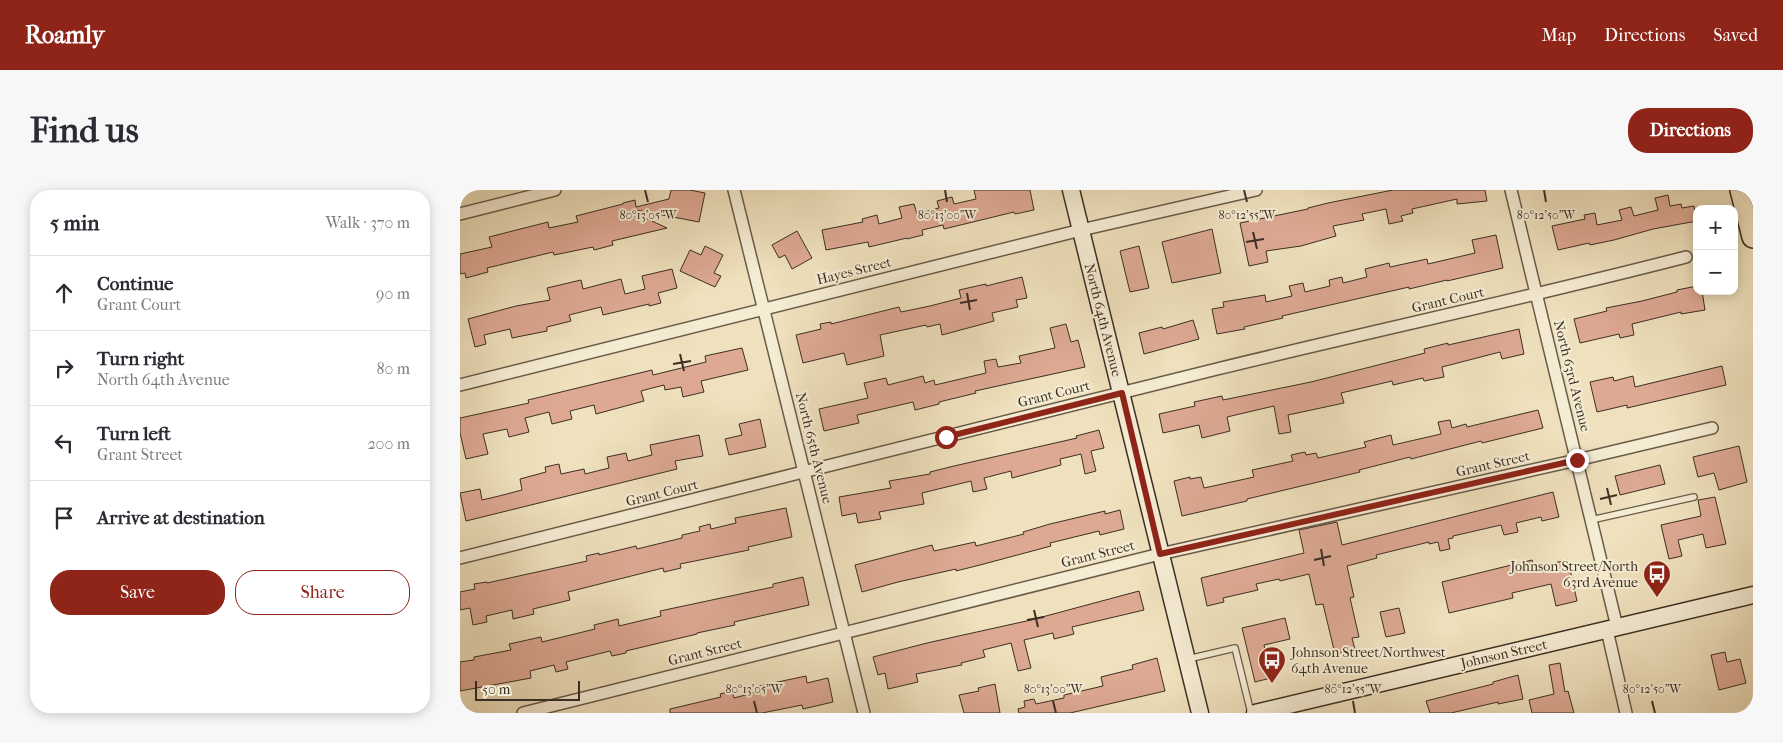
<!DOCTYPE html>
<html lang="en">
<head>
<meta charset="utf-8">
<style>
	body { margin:0; font-family:"IM FELL French Canon",serif; background:#f7f7f7; color:#2b2b33 }
	.controls { position:absolute; right:15px; top:15px; display:grid; overflow:hidden; border-radius:10px; box-shadow:0 2px 12px #0003 }
	.controls button { width:45px; height:45px; display:grid; place-items:center; padding:0; border:0; border-bottom:1px solid #e1e1e2; background:#fff; color:#2b2b33; font:25px sans-serif }
	.scale { position:absolute; left:15px; bottom:12px; width:105px; box-sizing:border-box; padding-left:5px; border:2px solid #3d2e24; border-top:0; font-size:14px; line-height:18px; white-space:nowrap; color:#3d2e24; -webkit-text-stroke:4px #f5ecd4; paint-order:stroke }
	.stop { position:absolute; width:15px; height:15px; margin:-11px; border:4px solid #8f2418; border-radius:50%; background:#fff }
	.stop.end { background:#8f2418; border-color:#fff; box-shadow:0 1px 5px #0008 }
	.list { margin:0; padding:0; list-style:none }
	h2 { display:flex; justify-content:space-between; align-items:center; height:65px; margin:0; padding:0 20px; font-size:21px }
	h2 small { font-size:16px; font-weight:400; color:#7c7c81 }
	.list li { display:grid; grid-template-columns:32px 1fr auto; gap:15px; align-items:center; box-sizing:border-box; height:75px; padding:0 20px; border-top:1px solid #e1e1e2 }
	.list b { display:block; font-size:19px; white-space:nowrap }
	.list p { margin:0; font-size:16px; white-space:nowrap; color:#7c7c81 }
	.list em { font-size:16px; font-style:normal; color:#7c7c81 }
	.actions { display:flex; gap:10px; padding:15px 20px }
	.actions a { flex:1; padding:11px 0; border:1px solid #8f2418; border-radius:20px; text-align:center; font-size:18px; color:#8f2418 }
	.actions .main { background:#8f2418; color:#fff }
	.icon { flex:none; width:28px; height:28px; fill:none; stroke:currentColor; stroke-width:2; stroke-linecap:round; stroke-linejoin:round }
	.map { position:relative; flex:none; width:1293px; height:523px; overflow:hidden; border-radius:20px }
	header { display:flex; align-items:center; gap:30px; box-sizing:border-box; height:70px; padding:0 25px; background:#8f2418; color:#fff }
	header strong { font-size:24px }
	nav { display:flex; gap:28px; margin-inline-start:auto; font-size:18px }
	.intro { display:flex; align-items:center; justify-content:space-between; box-sizing:border-box; height:120px; padding:0 30px }
	h1 { margin:0; font-size:35px }
	.button { padding:12px 22px; border-radius:20px; background:#8f2418; color:#fff; font-size:18px; font-weight:700 }
	main { display:flex; gap:30px; padding:0 30px }
	aside { flex:1; background:#fff; border-radius:20px; box-shadow:0 2px 12px #0003 }
	.map>svg:first-child { display:block }
	.building { fill:#dda993; stroke:#3d2e24 }
	.lines { fill:none; stroke-linecap:round; stroke-linejoin:round }
	.lane-casing { stroke:#6a5b4a; stroke-width:8 }
	.street-casing { stroke:#6a5b4a; stroke-width:14 }
	.secondary-casing { stroke:#3d2e24; stroke-width:19 }
	.highway-casing { stroke:#3d2e24; stroke-width:24 }
	.lane { stroke:#f5ecd4; stroke-width:5.5 }
	.street { stroke:#f5ecd4; stroke-width:11 }
	.secondary { stroke:#f5ecd4; stroke-width:16 }
	.highway { stroke:#efe1bd; stroke-width:21 }
	.route { stroke:#8f2418; stroke-width:6 }
	.ticks { fill:none; stroke:#3d2e24; stroke-width:2 }
	.labels { text-anchor:middle; dominant-baseline:central; stroke-width:4; stroke-linejoin:round; paint-order:stroke }
	.street-label { font-size:14px; fill:#3d2e24; stroke:#f5ecd4 }
	.poi-label { font-size:14px; fill:#3d2e24; stroke:#f5ecd4; text-anchor:end }
	.ticks-label { font-size:12px; text-anchor:middle; fill:#3d2e24; stroke:#f5ecd4; stroke-width:4; stroke-linejoin:round; paint-order:stroke }
</style>
</head>
<body>
<header>
<strong>Roamly</strong>
<nav><a>Map</a><a>Directions</a><a>Saved</a></nav>
</header>
<div class="intro"><h1>Find us</h1><a class="button">Directions</a></div>
<main>
<aside>
<h2>5 min<small>Walk · 370 m</small></h2>
<ul class="list">
<li><svg class="icon" aria-label="ahead" viewBox="0 0 24 24"><path d="M12 20V5M6 11l6-6 6 6"/></svg><div><b>Continue</b><p>Grant Court</p></div><em>90 m</em></li>
<li><svg class="icon" aria-label="right" viewBox="0 0 24 24"><path d="M7 20v-9h11M14 6l5 5-5 5"/></svg><div><b>Turn right</b><p>North 64th Avenue</p></div><em>80 m</em></li>
<li><svg class="icon" aria-label="left" viewBox="0 0 24 24"><path d="M17 20v-9H6M10 6l-5 5 5 5"/></svg><div><b>Turn left</b><p>Grant Street</p></div><em>200 m</em></li>
<li><svg class="icon" aria-label="arrive" viewBox="0 0 24 24"><path d="M6 21V4h12l-3 4 3 4H6"/></svg><div><b>Arrive at destination</b></div></li>
</ul>
<div class="actions"><a class="main">Save</a><a>Share</a></div>
</aside>
<div class="map">
<svg width="1293" height="523" viewBox="0 0 1293 523">
	<rect width="100%" height="100%" fill="#efe1bd"/>
	<filter id="stains"><feTurbulence type="fractalNoise" baseFrequency=".004" numOctaves="4"/><feColorMatrix values="0 0 0 0 .2 0 0 0 0 .09 0 0 0 0 .02 0 0 0 .5 -.17"/></filter>
	<radialGradient id="worn" r=".72"><stop offset=".6" stop-color="#630" stop-opacity="0"/><stop offset="1" stop-color="#630" stop-opacity=".3"/></radialGradient>
	<g class="building">
		<path d="M 211,0 L 230,0 L 245,3 L 239,32 L 176,20 L 175,23 L 207,38 L 152,51 L 153,55 L 134,60 L 133,57 L 94,65 L 93,62 L 27,78 L 28,82 L 6,88 L 5,83 L 0,84 L 0,64 L 32,57 L 29,47 L 88,32 L 89,38 L 118,32 L 116,26 L 163,14 L 163,13 L 175,10 L 176,17 L 209,9 Z"/>
		<path d="M 514,0 L 570,0 L 574,20 L 555,24 L 554,22 L 484,39 L 483,35 L 462,40 L 463,45 L 447,49 L 447,48 L 409,57 L 408,52 L 366,60 L 362,40 L 403,32 L 402,29 L 417,25 L 419,34 L 442,28 L 439,17 L 454,14 L 457,24 L 479,18 L 477,11 L 492,7 L 494,14 L 516,9 Z"/>
		<path d="M 933,0 L 1025,0 L 1027,11 L 997,14 L 997,9 L 952,19 L 953,23 L 941,26 L 943,31 L 929,34 L 926,19 L 902,24 L 904,30 L 873,36 L 876,46 L 841,56 L 806,61 L 808,72 L 789,76 L 780,33 L 848,19 L 848,18 L 868,13 Z"/>
		<path d="M 1208,5 L 1210,16 L 1221,14 L 1222,18 L 1234,16 L 1237,31 L 1193,39 L 1154,50 L 1130,55 L 1129,53 L 1098,60 L 1092,36 L 1125,29 L 1124,25 L 1135,23 L 1137,35 L 1162,30 L 1159,20 L 1171,17 L 1174,26 L 1198,20 L 1195,8 Z"/>
		<path d="M 752,39 L 761,83 L 712,93 L 702,52 Z"/>
		<path d="M 337,41 L 352,68 L 332,79 L 325,65 L 319,68 L 312,55 Z"/>
		<path d="M 1036,45 L 1043,78 L 987,91 L 987,90 L 949,99 L 949,97 L 822,126 L 823,128 L 784,137 L 785,139 L 757,144 L 752,119 L 764,117 L 763,112 L 805,105 L 806,112 L 832,106 L 829,96 L 843,93 L 845,102 L 870,96 L 869,90 L 882,87 L 883,93 L 907,87 L 905,79 L 929,73 L 930,77 L 967,69 L 968,74 L 1015,63 L 1012,50 Z"/>
		<path d="M 245,56 L 263,65 L 254,83 L 261,86 L 255,97 L 220,81 L 230,60 L 241,65 Z"/>
		<path d="M 679,56 L 689,98 L 670,102 L 660,61 Z"/>
		<path d="M 212,79 L 217,98 L 198,103 L 201,113 L 189,116 L 189,114 L 143,125 L 141,117 L 109,125 L 111,131 L 87,137 L 87,141 L 52,148 L 50,139 L 24,145 L 26,154 L 15,157 L 8,129 L 56,116 L 90,110 L 87,98 L 121,90 L 123,99 L 161,89 L 165,104 L 185,99 L 182,86 Z"/>
		<path d="M 562,87 L 567,108 L 556,110 L 558,117 L 532,123 L 534,131 L 482,145 L 480,134 L 467,137 L 466,135 L 420,145 L 424,166 L 387,175 L 384,163 L 343,173 L 336,145 L 361,139 L 360,134 L 371,132 L 371,134 L 439,117 L 441,122 L 470,116 L 501,108 L 499,100 L 526,94 L 526,96 Z"/>
		<path d="M 1237,96 L 1237,101 L 1242,101 L 1245,120 L 1221,124 L 1221,122 L 1172,134 L 1174,145 L 1160,148 L 1159,144 L 1120,153 L 1114,129 L 1147,121 L 1146,118 L 1182,111 L 1217,102 L 1217,100 Z"/>
		<path d="M 733,130 L 739,149 L 684,164 L 679,143 L 702,137 L 703,139 Z"/>
		<path d="M 606,134 L 611,152 L 618,150 L 625,177 L 515,201 L 516,203 L 479,212 L 479,214 L 455,220 L 453,212 L 397,225 L 399,233 L 364,241 L 359,219 L 408,208 L 404,193 L 426,188 L 428,195 L 463,186 L 465,193 L 474,190 L 475,195 L 526,183 L 524,171 L 536,169 L 538,177 L 561,173 L 559,166 L 595,158 L 590,138 Z"/>
		<path d="M 1059,139 L 1064,164 L 1042,169 L 1040,162 L 982,177 L 984,187 L 964,191 L 963,188 L 933,195 L 932,191 L 881,203 L 884,213 L 828,225 L 831,242 L 819,244 L 814,216 L 767,227 L 770,241 L 742,248 L 739,235 L 703,243 L 699,224 L 735,216 L 734,212 L 762,206 L 763,210 L 851,192 L 965,163 L 964,159 L 988,153 L 988,155 Z"/>
		<path d="M 282,158 L 288,180 L 241,191 L 244,202 L 223,207 L 221,197 L 205,200 L 204,195 L 181,201 L 184,211 L 136,224 L 134,215 L 110,221 L 112,229 L 92,234 L 89,222 L 65,228 L 69,242 L 49,247 L 47,239 L 23,244 L 28,264 L 6,269 L 0,243 L 0,228 L 69,213 L 68,210 L 192,180 L 193,185 L 246,172 L 245,166 Z"/>
		<path d="M 1262,176 L 1266,195 L 1167,218 L 1167,215 L 1137,222 L 1130,192 L 1153,187 L 1154,191 L 1173,186 L 1175,197 Z"/>
		<path d="M 1078,220 L 1083,238 L 1022,253 L 1021,251 L 951,269 L 950,267 L 899,280 L 900,282 L 787,309 L 787,311 L 722,326 L 714,291 L 730,287 L 730,289 L 741,287 L 744,298 L 794,287 L 792,280 L 833,271 L 831,265 L 845,262 L 846,265 L 856,263 L 858,268 L 906,257 L 904,252 L 931,245 L 933,255 L 981,244 L 978,232 L 990,230 L 992,238 L 1006,234 L 1007,237 Z"/>
		<path d="M 300,229 L 306,257 L 269,265 L 265,249 L 282,245 L 279,234 Z"/>
		<path d="M 639,240 L 644,258 L 631,261 L 636,281 L 625,284 L 621,264 L 600,269 L 601,275 L 552,288 L 551,281 L 524,288 L 527,299 L 513,302 L 511,291 L 462,303 L 464,314 L 419,322 L 421,329 L 398,333 L 396,323 L 382,326 L 379,307 L 431,298 L 429,291 L 470,284 L 470,282 L 494,276 L 617,248 L 616,246 Z"/>
		<path d="M 239,245 L 243,266 L 215,271 L 217,279 L 6,331 L 0,303 L 20,299 L 22,310 L 39,306 L 62,300 L 60,289 L 86,282 L 85,277 L 99,274 L 101,284 L 124,279 L 125,284 L 149,278 L 147,267 L 166,263 L 168,271 L 192,265 L 190,255 Z"/>
		<path d="M 1279,256 L 1287,292 L 1259,300 L 1254,283 L 1238,287 L 1233,267 Z"/>
		<path d="M 1200,275 L 1205,294 L 1160,305 L 1155,286 Z"/>
		<path d="M 1093,302 L 1099,327 L 1082,331 L 1081,327 L 1056,333 L 1058,342 L 1044,345 L 1041,335 L 993,346 L 993,348 L 988,349 L 990,359 L 980,361 L 978,352 L 969,354 L 969,352 L 916,365 L 917,368 L 887,376 L 894,407 L 890,408 L 899,447 L 892,448 L 895,460 L 875,464 L 863,414 L 856,415 L 849,384 L 820,391 L 819,389 L 796,394 L 798,400 L 763,408 L 764,412 L 747,416 L 741,388 L 844,363 L 839,340 L 877,332 L 882,355 Z"/>
		<path d="M 1255,307 L 1266,354 L 1246,358 L 1243,344 L 1218,350 L 1222,366 L 1209,369 L 1201,335 L 1241,326 L 1238,310 Z"/>
		<path d="M 326,318 L 332,347 L 288,357 L 289,360 L 220,374 L 221,378 L 204,382 L 203,378 L 108,402 L 110,410 L 73,419 L 74,424 L 53,429 L 52,420 L 26,426 L 27,432 L 13,435 L 10,418 L 0,420 L 0,402 L 15,399 L 14,394 L 27,392 L 27,393 L 127,371 L 126,366 L 139,363 L 139,365 L 176,356 L 177,359 L 222,348 L 222,345 L 240,341 L 239,337 L 250,334 L 251,339 L 276,333 L 275,328 Z"/>
		<path d="M 660,320 L 664,339 L 640,345 L 639,341 L 590,353 L 591,356 L 520,375 L 496,381 L 496,379 L 438,392 L 402,402 L 395,375 L 472,355 L 474,361 L 515,352 L 516,356 L 564,344 L 563,342 L 590,334 L 645,321 L 645,324 Z"/>
		<path d="M 1072,370 L 1074,377 L 1108,370 L 1117,411 L 1096,416 L 1091,394 L 1052,403 L 1053,408 L 989,423 L 982,392 Z"/>
		<path d="M 343,387 L 349,415 L 274,432 L 275,435 L 237,443 L 237,444 L 166,461 L 166,463 L 152,466 L 150,461 L 106,472 L 108,479 L 96,482 L 94,475 L 70,481 L 71,488 L 0,501 L 0,472 L 14,470 L 14,467 L 51,460 L 49,454 L 81,447 L 82,452 L 135,439 L 134,435 L 158,429 L 159,436 L 201,426 L 200,421 L 313,397 L 313,394 Z"/>
		<path d="M 679,401 L 684,420 L 612,437 L 614,444 L 594,449 L 593,443 L 564,450 L 571,478 L 558,481 L 551,453 L 523,460 L 525,467 L 501,473 L 502,475 L 456,484 L 458,492 L 428,499 L 425,483 L 418,485 L 413,467 L 467,453 L 571,430 Z"/>
		<path d="M 939,418 L 945,443 L 926,447 L 920,422 Z"/>
		<path d="M 825,428 L 830,449 L 804,455 L 811,488 L 795,492 L 782,438 Z"/>
		<path d="M 1265,462 L 1267,472 L 1280,469 L 1286,493 L 1259,500 L 1251,465 Z"/>
		<path d="M 697,468 L 705,501 L 610,523 L 559,523 L 558,519 L 565,517 L 564,511 L 574,509 L 576,514 L 604,508 L 604,505 L 643,496 L 641,487 L 673,479 L 672,475 Z"/>
		<path d="M 1100,473 L 1105,502 L 1108,501 L 1114,523 L 1072,523 L 1069,510 L 1094,504 L 1089,475 Z"/>
		<path d="M 1058,485 L 1063,509 L 1038,514 L 1038,512 L 991,523 L 970,523 L 966,511 L 1033,494 L 1033,492 Z"/>
		<path d="M 346,486 L 347,493 L 368,488 L 373,512 L 343,519 L 342,515 L 302,523 L 210,523 L 210,519 L 261,507 L 260,504 L 272,501 L 274,508 L 300,501 L 299,496 Z"/>
		<path d="M 535,494 L 540,523 L 504,523 L 499,505 L 519,501 L 518,498 Z"/>
	</g>
	<g class="lines">
		<g class="lane-casing">
			<g id="lane">
				<path d="M 1131,330 L 1234,307"/>
				<path d="M 728,469 L 775,458 L 791,523"/>
			</g>
		</g>
		<g class="street-casing">
			<g id="street">
				<path d="M 274,0 L 404,523"/>
				<path d="M 1051,0 L 1157,437"/>
				<path d="M 0,24 L 95,0"/>
				<path d="M 0,195 L 621,40 L 796,0"/>
				<path d="M 0,368 C 252,305 505,241 757,179 C 913,141 1071,107 1226,67"/>
				<path d="M 1147,440 L 1166,523"/>
				<path d="M 63,523 L 700,364 L 1117,270 L 1252,238"/>
			</g>
		</g>
		<g class="secondary-casing">
			<g id="secondary">
				<path d="M 611,0 L 740,523"/>
				<path d="M 795,523 L 1293,405"/>
			</g>
		</g>
		<g class="highway-casing">
			<path id="highway" d="M 1281,0 L 1293,47"/>
		</g>
		<use href="#lane" class="lane"/>
		<use href="#street" class="street"/>
		<use href="#secondary" class="secondary"/>
		<use href="#highway" class="highway"/>
	</g>
	<g class="lines">
		<path class="route" d="M 486,247 L 662,203 L 700,364 L 1117,270"/>
	</g>
	<path class="ticks" d="M 185,0 L 188,12M 485,0 L 487,12M 784,0 L 787,12M 1084,0 L 1086,12M 793,42 L 797,59M 786,52 L 804,49M 507,103 L 510,120M 500,113 L 517,110M 220,164 L 224,181M 213,174 L 231,171M 1147,298 L 1151,315M 1140,309 L 1157,305M 861,359 L 864,376M 854,370 L 871,366M 574,420 L 578,437M 567,430 L 584,427M 294,511 L 297,523M 593,511 L 596,523M 893,511 L 895,523M 1192,511 L 1195,523"/>
	<defs>
		<g id="bus-pin" transform="scale(1.4375)"><path d="M0 17L-7.5 6A9.5 9.5 0 1 1 7.5 6Z" fill="#8f2418" stroke="#f5ecd4"/><path d="M-5-6H5V4H4V6H2V4H-2V6H-4V4H-5ZM-3.5-4V0h7V-4ZM-3.5 1.2v1.5H-2V1.2ZM2 1.2v1.5H3.5V1.2Z" fill="#fff"/></g>
	</defs>
	<g fill-rule="evenodd">
		<use href="#bus-pin" x="1197" y="384"/>
		<use href="#bus-pin" x="812" y="470"/>
	</g>
	<g class="labels">
		<g class="street-label">
			<text transform="translate(394 81) rotate(-14)">Hayes Street</text>
			<text transform="translate(988 110) rotate(-13)">Grant Court</text>
			<text transform="translate(643 130) rotate(76)">North 64th Avenue</text>
			<text transform="translate(1112 186) rotate(76)">North 63rd Avenue</text>
			<text transform="translate(594 204) rotate(-14)">Grant Court</text>
			<text transform="translate(354 258) rotate(76)">North 65th Avenue</text>
			<text transform="translate(1033 274) rotate(-13)">Grant Street</text>
			<text transform="translate(202 303) rotate(-14)">Grant Court</text>
			<text transform="translate(638 364) rotate(-14)">Grant Street</text>
			<text transform="translate(245 462) rotate(-14)">Grant Street</text>
			<text transform="translate(1044 464) rotate(-13)">Johnson Street</text>
		</g>
		<g class="poi-label">
			<text x="1178" y="376">Johnson Street/North<tspan x="1178" dy="16">63rd Avenue</tspan></text>
			<text x="831" y="462" text-anchor="start">Johnson Street/Northwest<tspan x="831" dy="16">64th Avenue</tspan></text>
		</g>
	</g>
	<g class="ticks-label">
		<text x="188" y="29">80°13'05"W</text>
		<text x="487" y="29">80°13'00"W</text>
		<text x="787" y="29">80°12'55"W</text>
		<text x="1086" y="29">80°12'50"W</text>
		<text x="294" y="503">80°13'05"W</text>
		<text x="593" y="503">80°13'00"W</text>
		<text x="893" y="503">80°12'55"W</text>
		<text x="1192" y="503">80°12'50"W</text>
	</g>
	<rect width="100%" height="100%" filter="url(#stains)"/>
	<rect width="100%" height="100%" fill="url(#worn)"/>
</svg>
<div class="controls">
<button>+</button>
<button>−</button>
</div>
<div class="scale">50 m</div>
<div class="stop" style="left:486px;top:247px"></div>
<div class="stop end" style="left:1117px;top:270px"></div>
</div>
</main>
</body>
</html>
